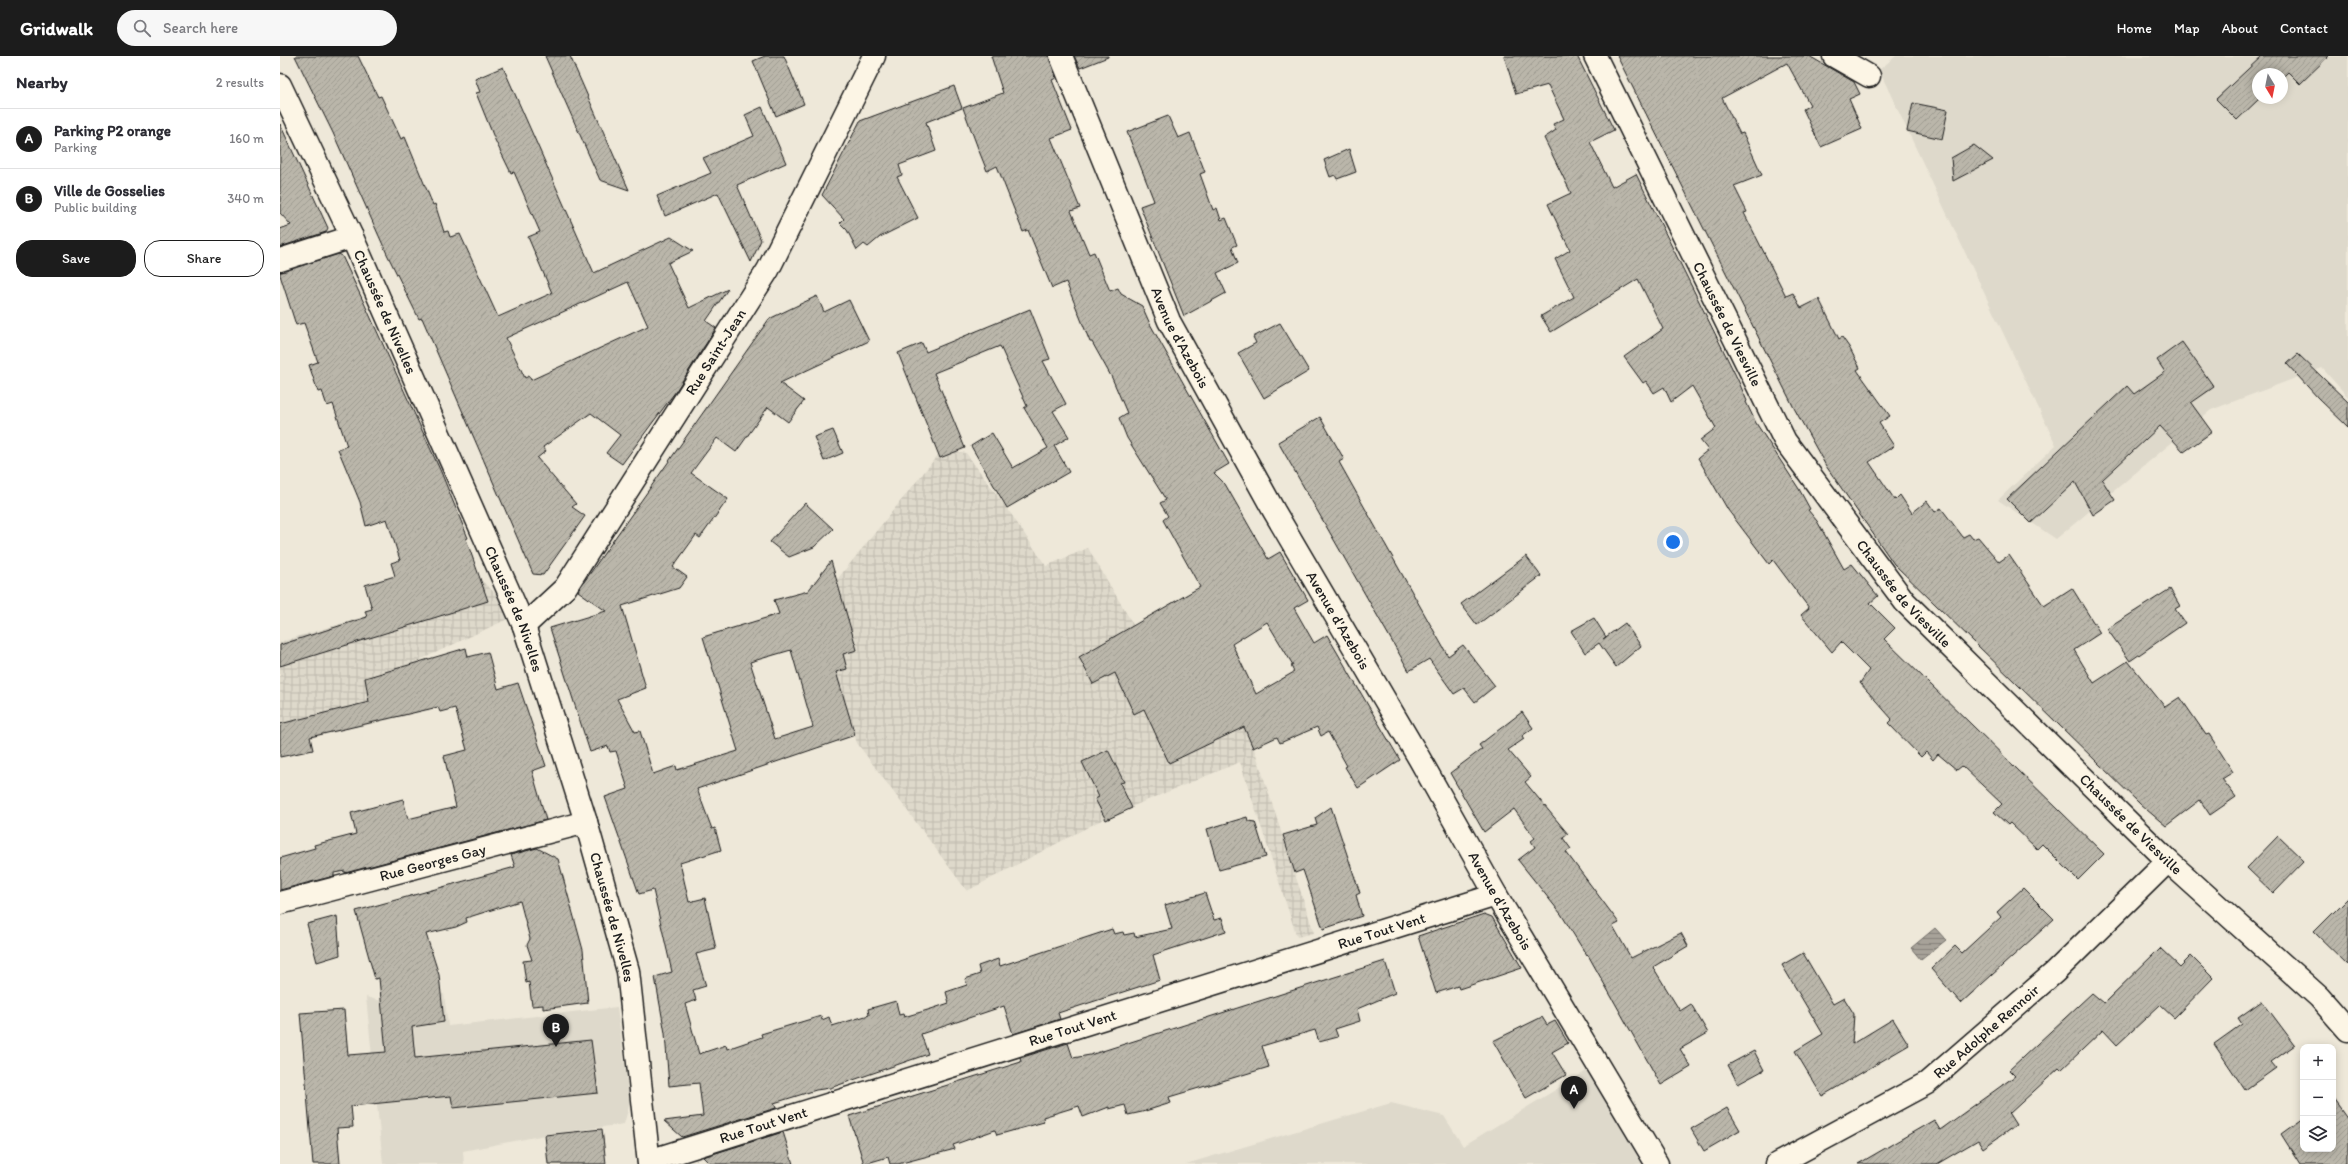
<!DOCTYPE html>
<html lang="en">
<head>
<meta charset="utf-8">
<style>
	body { margin:0; font-family:Itim,sans-serif; background:#f7f7f7; color:#2b2b33 }
	.controls { position:absolute; right:12px; bottom:12px; display:grid; overflow:hidden; border-radius:8px; box-shadow:0 2px 10px #0003 }
	.controls button { width:36px; height:36px; display:grid; place-items:center; padding:0; border:0; border-bottom:1px solid #e1e1e2; background:#fff; color:#2b2b33; font:20px sans-serif }
	.compass { position:absolute; left:1972px; top:12px; width:36px; height:36px; border-radius:50%; background:#fff; box-shadow:0 2px 10px #0003; rotate:170deg }
	.you { position:absolute; left:1393px; top:486px; width:14px; height:14px; margin:-10px; border:3px solid #fff; border-radius:50%; background:#1a73e8; box-shadow:0 0 0 6px #1a73e833 }
	.badge { display:grid; place-items:center; width:26px; height:26px; border-radius:50%; background:#1c1c1c; color:#fff; font-size:13px; font-weight:700 }
	.pin { position:absolute; translate:-50% -33px; filter:drop-shadow(0 1px 2px #0008) }
	.pin::after { content:''; position:absolute; top:21px; width:14px; height:12px; background:inherit; clip-path:polygon(0 0,100% 0,50% 100%) }
	.list { margin:0; padding:0; list-style:none }
	h2 { display:flex; justify-content:space-between; align-items:center; height:52px; margin:0; padding:0 16px; font-size:17px }
	h2 small { font-size:13px; font-weight:400; color:#7c7c81 }
	.list li { display:grid; grid-template-columns:26px 1fr auto; gap:12px; align-items:center; box-sizing:border-box; height:60px; padding:0 16px; border-top:1px solid #e1e1e2 }
	.list b { display:block; font-size:15px; white-space:nowrap }
	.list p { margin:0; font-size:13px; white-space:nowrap; color:#7c7c81 }
	.list em { font-size:13px; font-style:normal; color:#7c7c81 }
	.actions { display:flex; gap:8px; padding:12px 16px }
	.actions a { flex:1; padding:9px 0; border:1px solid #1c1c1c; border-radius:16px; text-align:center; font-size:14px; color:#1c1c1c }
	.actions .main { background:#1c1c1c; color:#fff }
	.icon { flex:none; width:22px; height:22px; fill:none; stroke:currentColor; stroke-width:2; stroke-linecap:round; stroke-linejoin:round }
	.map { position:relative; flex:none; width:2068px; height:1108px; overflow:hidden }
	header { display:flex; align-items:center; gap:24px; box-sizing:border-box; height:56px; padding:0 20px; background:#1c1c1c; color:#fff }
	header strong { font-size:19px }
	nav { display:flex; gap:22px; margin-inline-start:auto; font-size:14px }
	.search { width:280px; height:36px; background:#f7f7f7; display:flex; align-items:center; gap:10px; box-sizing:border-box; padding:0 14px; border-radius:22px; color:#7c7c81; font-size:15px }
	main { display:flex }
	aside { flex:1; background:#fff }
	.map>svg:first-child { display:block }
	.built { fill:#ded9cb; fill-rule:evenodd }
	.industrial { fill:url(#industrial-grid) }
	.water { fill:url(#water-rules); stroke:#6f6c67 }
	.building { fill:url(#building-hatch); stroke:#1c1c1c; fill-rule:evenodd }
	.lines { fill:none; stroke-linecap:round; stroke-linejoin:round }
	.street-casing { stroke:#1c1c1c; stroke-width:25 }
	.secondary-casing { stroke:#1c1c1c; stroke-width:25 }
	.street { stroke:#fcf5e5; stroke-width:22 }
	.secondary { stroke:#fcf5e5; stroke-width:22 }
	.labels { text-anchor:middle; dominant-baseline:central; stroke-width:4; stroke-linejoin:round; paint-order:stroke }
	.street-label { font-size:15px; fill:#1c1c1c; stroke:#fcf5e5 }
</style>
</head>
<body>
<header>
<strong>Gridwalk</strong>
<div class="search"><svg class="icon" aria-label="search" viewBox="0 0 24 24"><circle cx="10" cy="10" r="6"/><path d="M15 15l6 6"/></svg>Search here</div>
<nav><a>Home</a><a>Map</a><a>About</a><a>Contact</a></nav>
</header>
<main>
<aside>
<h2>Nearby<small>2 results</small></h2>
<ul class="list">
<li><span class="badge">A</span><div><b>Parking P2 orange</b><p>Parking</p></div><em>160 m</em></li>
<li><span class="badge">B</span><div><b>Ville de Gosselies</b><p>Public building</p></div><em>340 m</em></li>
</ul>
<div class="actions"><a class="main">Save</a><a>Share</a></div>
</aside>
<div class="map">
<svg width="2068" height="1108" viewBox="0 0 2068 1108">
	<defs>
		<pattern id="industrial-grid" width="8" height="8" patternUnits="userSpaceOnUse"><rect width="8" height="8" fill="#ded9cb"/><path d="M0 4h8M4 0v8" fill="none" stroke="#bebaae"/></pattern>
		<pattern id="water-rules" width="6" height="5" patternUnits="userSpaceOnUse"><rect width="6" height="5" fill="#a7a299"/><path d="M0 2.5h6" fill="none" stroke="#87837c"/></pattern>
		<pattern id="building-hatch" width="6" height="6" patternUnits="userSpaceOnUse"><rect width="6" height="6" fill="#bab6aa"/><path d="M-1 1l2-2M0 6l6-6M5 7l2-2" fill="none" stroke="#9f9c92"/></pattern>
	</defs>
	<rect width="100%" height="100%" fill="#eee8d9"/>
	<filter id="ink" filterUnits="userSpaceOnUse"><feTurbulence type="fractalNoise" baseFrequency=".025" numOctaves="2"/><feDisplacementMap in="SourceGraphic" scale="8" xChannelSelector="R" yChannelSelector="G"/><feConvolveMatrix kernelMatrix="1 2 1 2 8 2 1 2 1" color-interpolation-filters="sRGB"/></filter>
	<g filter="url(#ink)">
		<g class="built">
			<path d="M 1616,0 L 2068,0 L 2068,341 L 2042,312 L 1931,354 L 1776,483 L 1718,444 L 1776,389 L 1599,14 ZM 1978,18 L 2002,18 L 2002,42 L 1978,42 Z"/>
			<path d="M 164,938 L 168,970 L 337,951 L 350,1047 L 344,1068 L 265,1079 L 183,1095 L 184,1108 L 103,1108 L 86,941 L 101,945 Z"/>
			<path d="M 1318,1008 L 1377,1108 L 906,1108 L 1111,1047 L 1164,1060 L 1183,1090 Z"/>
		</g>
		<g class="industrial">
			<path d="M 662,394 L 686,397 L 729,455 L 766,510 L 808,492 L 854,570 L 923,530 L 997,680 L 974,692 L 1034,877 L 1017,881 L 960,706 L 829,760 L 687,835 L 577,687 L 534,552 Z"/>
			<path d="M 202,525 L 238,558 L 140,604 L 150,654 L 0,689 L 0,586 Z"/>
		</g>
		<path class="water" d="M 1655,872 L 1666,884 L 1641,904 L 1631,892 Z"/>
		<g class="building">
			<path d="M 15,0 L 78,0 L 98,41 L 101,40 L 121,83 L 125,81 L 153,149 L 155,148 L 164,176 L 168,175 L 170,181 L 180,178 L 218,261 L 272,237 L 248,181 L 260,176 L 234,116 L 231,117 L 215,84 L 196,37 L 200,36 L 195,23 L 223,11 L 314,217 L 391,181 L 413,195 L 388,207 L 409,252 L 448,233 L 426,265 L 436,272 L 396,335 L 342,408 L 326,397 L 340,379 L 311,357 L 263,391 L 266,395 L 257,402 L 296,448 L 292,451 L 305,460 L 263,519 L 253,518 L 142,262 L 139,263 L 107,198 L 53,77 ZM 348,226 L 368,270 L 251,324 L 249,320 L 245,322 L 226,282 Z"/>
			<path d="M 265,0 L 290,0 L 349,134 L 320,124 Z"/>
			<path d="M 485,0 L 504,0 L 524,48 L 496,60 L 473,5 Z"/>
			<path d="M 711,0 L 769,0 L 776,22 L 772,24 L 792,74 L 771,82 L 800,152 L 791,155 L 809,198 L 814,196 L 830,235 L 838,232 L 841,238 L 862,250 L 870,268 L 949,408 L 934,417 L 945,428 L 988,503 L 1000,496 L 1028,544 L 1014,552 L 1034,587 L 1047,579 L 1120,704 L 1078,732 L 1065,711 L 1067,710 L 1048,676 L 1041,680 L 1037,671 L 1000,687 L 997,681 L 973,692 L 964,671 L 889,707 L 864,653 L 854,658 L 835,617 L 813,628 L 799,601 L 920,531 L 883,464 L 888,460 L 880,447 L 886,444 L 847,382 L 839,362 L 847,357 L 832,322 L 812,286 L 810,286 L 786,226 L 772,232 L 748,174 L 743,176 L 717,110 L 707,115 L 699,95 L 683,52 L 723,37 ZM 987,566 L 1013,609 L 1011,610 L 1014,616 L 976,638 L 952,588 Z"/>
			<path d="M 794,0 L 828,0 L 828,1 L 800,12 Z"/>
			<path d="M 1224,0 L 1297,0 L 1334,74 L 1310,86 L 1332,131 L 1356,118 L 1458,324 L 1467,345 L 1466,346 L 1476,367 L 1519,433 L 1530,453 L 1528,454 L 1537,465 L 1564,513 L 1572,508 L 1598,540 L 1590,547 L 1615,572 L 1604,583 L 1824,798 L 1798,824 L 1762,788 L 1757,793 L 1730,767 L 1728,769 L 1714,756 L 1722,748 L 1682,710 L 1677,714 L 1658,698 L 1653,704 L 1646,696 L 1641,701 L 1608,667 L 1612,663 L 1580,627 L 1589,614 L 1561,586 L 1552,596 L 1521,559 L 1529,552 L 1493,504 L 1489,508 L 1448,454 L 1418,402 L 1428,394 L 1420,384 L 1436,372 L 1412,330 L 1391,346 L 1384,331 L 1374,337 L 1366,325 L 1363,327 L 1344,301 L 1383,273 L 1358,223 L 1271,276 L 1261,260 L 1294,241 L 1275,203 L 1290,194 L 1268,148 L 1291,137 L 1264,82 L 1276,74 L 1273,68 L 1284,63 L 1268,29 L 1236,38 Z"/>
			<path d="M 1337,0 L 1529,0 L 1574,26 L 1580,38 L 1569,43 L 1582,73 L 1541,91 L 1523,53 L 1530,49 L 1507,7 L 1442,42 L 1460,78 L 1463,77 L 1482,119 L 1454,130 L 1467,156 L 1464,157 L 1506,240 L 1513,237 L 1521,252 L 1539,243 L 1559,283 L 1562,281 L 1569,291 L 1580,312 L 1577,314 L 1610,360 L 1599,367 L 1614,390 L 1589,406 L 1615,444 L 1620,439 L 1632,457 L 1647,445 L 1655,456 L 1661,452 L 1683,481 L 1689,478 L 1693,483 L 1698,481 L 1719,506 L 1729,499 L 1764,550 L 1792,532 L 1820,577 L 1794,594 L 1814,627 L 1848,605 L 1885,651 L 1900,641 L 1926,679 L 1929,678 L 1953,716 L 1942,723 L 1956,741 L 1930,759 L 1920,744 L 1886,770 L 1860,748 L 1614,508 L 1546,410 L 1514,352 Z"/>
			<path d="M 1982,0 L 2049,0 L 2020,28 L 2008,16 L 2002,22 L 2002,18 L 1978,18 L 1978,42 L 1980,42 L 1957,64 L 1936,43 Z"/>
			<path d="M 674,30 L 682,52 L 646,66 L 656,95 L 619,109 L 622,119 L 617,121 L 638,162 L 600,181 L 588,191 L 584,188 L 577,194 L 567,174 L 560,167 L 564,163 L 542,139 L 580,65 Z"/>
			<path d="M 1633,47 L 1668,54 L 1662,83 L 1627,75 Z"/>
			<path d="M 482,51 L 506,107 L 457,129 L 481,184 L 471,206 L 438,137 L 385,160 L 377,140 L 431,117 L 423,102 L 474,80 L 465,59 Z"/>
			<path d="M 888,60 L 898,82 L 910,77 L 925,116 L 920,118 L 933,154 L 937,152 L 941,164 L 946,162 L 957,189 L 952,191 L 958,207 L 937,217 L 946,237 L 904,260 L 860,150 L 874,145 L 847,76 Z"/>
			<path d="M 0,68 L 48,172 L 46,176 L 0,191 L 0,173 L 11,169 L 0,157 Z"/>
			<path d="M 1694,89 L 1713,104 L 1673,125 L 1671,102 Z"/>
			<path d="M 1069,93 L 1076,116 L 1057,123 L 1055,119 L 1050,121 L 1044,104 Z"/>
			<path d="M 59,198 L 62,200 L 85,249 L 161,416 L 188,482 L 186,483 L 208,545 L 0,610 L 0,589 L 87,561 L 85,555 L 92,553 L 85,529 L 115,520 L 111,507 L 120,504 L 107,463 L 86,470 L 80,446 L 58,393 L 67,390 L 53,348 L 47,350 L 42,335 L 38,336 L 29,309 L 38,306 L 24,267 L 16,269 L 0,219 L 0,216 Z"/>
			<path d="M 537,240 L 544,256 L 569,244 L 589,285 L 500,327 L 524,345 L 508,366 L 488,351 L 456,396 L 437,382 L 411,417 L 448,443 L 420,482 L 416,479 L 393,511 L 407,521 L 399,532 L 342,550 L 366,632 L 337,643 L 355,676 L 360,675 L 373,718 L 396,710 L 397,714 L 458,695 L 423,581 L 499,558 L 494,544 L 528,535 L 551,505 L 577,594 L 563,598 L 567,613 L 556,616 L 575,679 L 417,733 L 432,773 L 435,772 L 441,794 L 400,807 L 409,846 L 425,842 L 436,893 L 416,898 L 426,930 L 413,934 L 416,944 L 405,948 L 419,998 L 446,989 L 447,993 L 482,981 L 481,978 L 541,960 L 542,964 L 549,961 L 552,970 L 589,959 L 588,953 L 616,945 L 619,959 L 623,958 L 624,961 L 651,953 L 669,947 L 666,936 L 687,929 L 685,923 L 700,918 L 698,910 L 718,903 L 720,910 L 832,873 L 834,878 L 843,876 L 844,879 L 854,877 L 855,881 L 892,873 L 885,849 L 925,837 L 934,864 L 942,862 L 946,875 L 873,899 L 880,924 L 778,957 L 780,963 L 733,978 L 724,950 L 641,978 L 648,998 L 550,1032 L 536,1034 L 494,1047 L 496,1052 L 402,1081 L 384,1065 L 423,1060 L 419,1027 L 389,1030 L 385,977 L 375,921 L 392,916 L 373,834 L 359,838 L 325,741 L 348,733 L 336,695 L 330,696 L 328,690 L 310,696 L 270,572 L 326,555 L 298,535 L 299,533 L 489,263 ZM 511,594 L 533,671 L 495,683 L 470,606 Z"/>
			<path d="M 750,253 L 770,303 L 763,305 L 786,348 L 773,355 L 789,381 L 774,390 L 789,416 L 727,452 L 691,390 L 712,377 L 733,412 L 768,392 L 744,352 L 747,350 L 720,290 L 654,317 L 685,392 L 660,402 L 618,297 L 642,287 L 646,296 Z"/>
			<path d="M 1000,267 L 1029,315 L 984,342 L 958,297 L 976,287 L 973,281 Z"/>
			<path d="M 1902,286 L 1934,331 L 1911,347 L 1932,376 L 1904,396 L 1880,370 L 1822,424 L 1835,444 L 1813,459 L 1795,426 L 1751,467 L 1727,443 L 1847,330 L 1854,338 L 1885,316 L 1877,304 Z"/>
			<path d="M 2018,298 L 2068,346 L 2068,371 L 2038,342 L 2007,308 Z"/>
			<path d="M 1040,361 L 1064,403 L 1059,406 L 1168,600 L 1183,589 L 1215,630 L 1195,646 L 1184,632 L 1174,638 L 1149,603 L 1129,615 L 998,386 Z"/>
			<path d="M 553,374 L 563,397 L 544,405 L 534,381 Z"/>
			<path d="M 525,447 L 553,473 L 534,491 L 509,501 L 490,486 Z"/>
			<path d="M 1246,500 L 1261,520 L 1197,569 L 1181,548 Z"/>
			<path d="M 1890,533 L 1900,550 L 1895,553 L 1905,567 L 1850,605 L 1827,573 Z"/>
			<path d="M 1314,562 L 1326,581 L 1323,583 L 1345,567 L 1361,590 L 1336,611 L 1319,587 L 1305,597 L 1291,575 Z"/>
			<path d="M 186,592 L 188,601 L 208,596 L 218,633 L 238,627 L 266,710 L 252,715 L 266,764 L 65,817 L 65,815 L 54,817 L 54,820 L 0,834 L 0,802 L 35,792 L 34,789 L 76,778 L 71,757 L 123,743 L 128,763 L 176,751 L 164,700 L 187,694 L 175,652 L 160,656 L 158,651 L 30,681 L 33,694 L 0,701 L 0,668 L 89,646 L 85,622 Z"/>
			<path d="M 1242,656 L 1253,672 L 1242,680 L 1244,683 L 1228,694 L 1251,721 L 1245,726 L 1288,778 L 1283,782 L 1291,793 L 1286,796 L 1339,867 L 1333,870 L 1351,902 L 1401,877 L 1408,890 L 1373,911 L 1400,955 L 1411,948 L 1428,977 L 1400,993 L 1411,1011 L 1381,1029 L 1308,899 L 1307,900 L 1281,858 L 1238,804 L 1255,791 L 1251,785 L 1255,782 L 1234,753 L 1204,776 L 1170,717 L 1202,693 L 1199,689 Z"/>
			<path d="M 828,694 L 844,726 L 840,727 L 852,752 L 826,764 L 815,743 L 819,741 L 802,706 Z"/>
			<path d="M 1051,751 L 1080,837 L 1076,839 L 1082,860 L 1043,873 L 1023,814 L 1015,817 L 1003,779 L 1037,769 L 1035,762 Z"/>
			<path d="M 967,761 L 968,765 L 975,766 L 986,801 L 939,814 L 927,773 Z"/>
			<path d="M 1998,780 L 2024,805 L 1993,837 L 1967,812 Z"/>
			<path d="M 257,792 L 278,803 L 303,894 L 308,947 L 263,953 L 263,949 L 252,950 L 249,926 L 246,927 L 243,905 L 252,904 L 247,889 L 250,883 L 240,845 L 186,862 L 187,866 L 176,871 L 146,878 L 159,919 L 164,966 L 132,971 L 135,1002 L 311,984 L 318,1037 L 173,1052 L 171,1040 L 71,1050 L 73,1071 L 57,1072 L 60,1108 L 33,1108 L 20,957 L 64,954 L 68,999 L 106,996 L 99,922 L 95,923 L 76,855 L 235,811 L 231,799 Z"/>
			<path d="M 1743,832 L 1774,863 L 1681,947 L 1651,913 L 1675,890 L 1682,897 L 1721,861 L 1717,856 Z"/>
			<path d="M 2068,842 L 2068,909 L 2034,876 Z"/>
			<path d="M 1204,858 L 1212,861 L 1242,912 L 1179,933 L 1178,930 L 1156,937 L 1138,880 Z"/>
			<path d="M 57,860 L 60,899 L 37,906 L 27,868 Z"/>
			<path d="M 1880,892 L 1900,911 L 1911,900 L 1933,922 L 1894,962 L 1880,949 L 1837,989 L 1823,974 L 1781,1014 L 1779,1012 L 1729,1058 L 1736,1069 L 1703,1092 L 1698,1084 L 1657,1108 L 1578,1108 L 1654,1064 L 1660,1074 L 1735,1020 L 1729,1014 L 1812,937 L 1824,947 Z"/>
			<path d="M 1523,897 L 1553,948 L 1564,942 L 1574,958 L 1572,988 L 1613,963 L 1629,989 L 1542,1040 L 1515,995 L 1543,978 L 1502,909 Z"/>
			<path d="M 1105,905 L 1115,937 L 1077,953 L 1080,965 L 1055,973 L 1058,981 L 1039,986 L 1035,974 L 982,990 L 989,1011 L 889,1041 L 891,1047 L 862,1056 L 848,1059 L 845,1049 L 829,1053 L 829,1051 L 803,1061 L 799,1050 L 763,1061 L 764,1066 L 717,1079 L 715,1074 L 673,1089 L 675,1093 L 618,1108 L 610,1108 L 608,1101 L 584,1108 L 569,1060 L 741,1006 L 740,1002 L 788,987 L 793,1002 L 810,999 Z"/>
			<path d="M 1982,945 L 2015,989 L 1991,1006 L 1996,1012 L 1965,1034 L 1934,988 L 1962,968 L 1958,962 Z"/>
			<path d="M 1262,961 L 1267,969 L 1275,965 L 1288,987 L 1272,996 L 1286,1019 L 1246,1042 L 1213,985 Z"/>
			<path d="M 1474,995 L 1484,1014 L 1458,1028 L 1448,1009 Z"/>
			<path d="M 2053,1042 L 2068,1063 L 2068,1108 L 2020,1108 L 2001,1078 L 2023,1062 L 2023,1093 L 2053,1093 Z"/>
			<path d="M 1447,1052 L 1460,1074 L 1424,1095 L 1411,1073 Z"/>
			<path d="M 322,1073 L 326,1108 L 268,1108 L 265,1079 Z"/>
			<path d="M 503,1076 L 513,1108 L 430,1108 L 423,1101 Z"/>
		</g>
		<g class="lines">
			<g class="street-casing">
				<g id="street">
					<path id="s1" d="M 1315,0 L 1505,385 L 1625,546 L 1888,805 L 2039,941 L 2068,974"/>
					<path d="M 1554,0 L 1589,20"/>
					<path d="M 0,204 L 72,181"/>
					<path id="s2" d="M 244,570 L 285,532 L 488,214 L 594,0"/>
					<path id="s3" d="M 0,847 L 306,766"/>
					<path id="s4" d="M 369,1105 L 1216,839"/>
					<path id="s5" d="M 1497,1108 L 1647,1027 L 1775,916 L 1888,805"/>
				</g>
			</g>
			<g class="secondary-casing">
				<g id="secondary">
					<path id="s6" d="M 781,0 L 889,265 L 994,455 L 1139,702 L 1216,839 L 1377,1108"/>
					<path id="s7" d="M 0,29 L 72,181 L 244,570 L 306,766 L 348,915 L 369,1108"/>
				</g>
			</g>
			<use href="#street" class="street"/>
			<use href="#secondary" class="secondary"/>
		</g>
	</g>
	<g class="labels">
		<g class="street-label">
			<text stroke="none"><textPath href="#s7" startOffset="250">Chaussée de Nivelles</textPath></text>
			<text stroke="none"><textPath href="#s1" startOffset="299">Chaussée de Viesville</textPath></text>
			<text stroke="none"><textPath href="#s6" startOffset="306">Avenue d'Azebois</textPath></text>
			<text stroke="none"><textPath href="#s2" startOffset="336">Rue Saint-Jean</textPath></text>
			<text stroke="none"><textPath href="#s1" startOffset="623">Chaussée de Viesville</textPath></text>
			<text stroke="none"><textPath href="#s7" startOffset="574">Chaussée de Nivelles</textPath></text>
			<text stroke="none"><textPath href="#s6" startOffset="630">Avenue d'Azebois</textPath></text>
			<text stroke="none"><textPath href="#s1" startOffset="947">Chaussée de Viesville</textPath></text>
			<text stroke="none"><textPath href="#s3" startOffset="158">Rue Georges Gay</textPath></text>
			<text stroke="none"><textPath href="#s6" startOffset="954">Avenue d'Azebois</textPath></text>
			<text stroke="none"><textPath href="#s7" startOffset="898">Chaussée de Nivelles</textPath></text>
			<text stroke="none"><textPath href="#s4" startOffset="768">Rue Tout Vent</textPath></text>
			<text stroke="none"><textPath href="#s4" startOffset="444">Rue Tout Vent</textPath></text>
			<text stroke="none"><textPath href="#s5" startOffset="249">Rue Adolphe Rennoir</textPath></text>
			<text stroke="none"><textPath href="#s4" startOffset="120">Rue Tout Vent</textPath></text>
		</g>
	</g>
</svg>
<div class="controls">
<button>+</button>
<button>−</button>
<button><svg class="icon" aria-label="layers" viewBox="0 0 24 24"><path d="M12 4l9 5-9 5-9-5zM3 14l9 5 9-5"/></svg></button>
</div>
<svg class="compass" viewBox="-18 -18 36 36"><path d="M0-13l5 13h-10z" fill="#e53935"/><path d="M0 13l5-13h-10z" fill="#7c7c81"/></svg>
<div class="you"></div>
<div class="pin badge" style="left:1294px;top:1053px">A</div>
<div class="pin badge" style="left:276px;top:991px">B</div>
</div>
</main>
</body>
</html>
